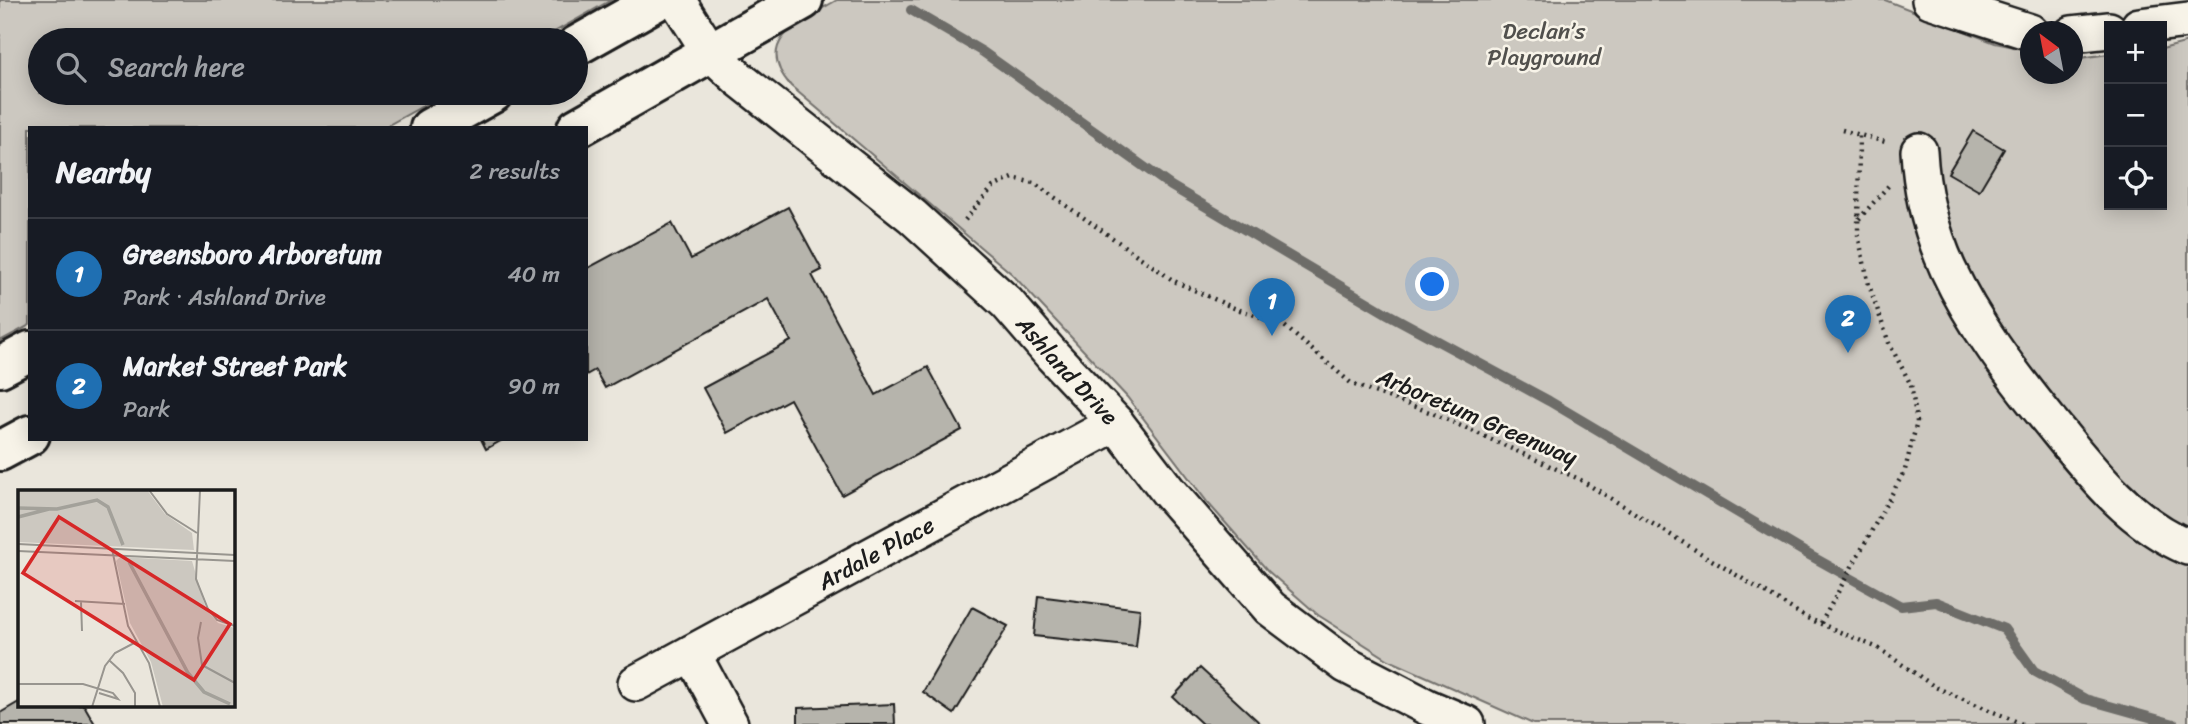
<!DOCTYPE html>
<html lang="en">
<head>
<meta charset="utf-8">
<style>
	body { margin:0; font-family:Sriracha,sans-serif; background:#242831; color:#f1f3f6 }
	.controls { position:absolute; right:21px; top:21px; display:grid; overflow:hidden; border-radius:0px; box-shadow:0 4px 18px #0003 }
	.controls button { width:63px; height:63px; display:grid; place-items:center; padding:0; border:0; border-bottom:2px solid #363941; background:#171b24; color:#f1f3f6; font:35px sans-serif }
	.compass { position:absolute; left:2020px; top:21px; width:63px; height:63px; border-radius:50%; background:#171b24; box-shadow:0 4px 18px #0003; rotate:328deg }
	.you { position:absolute; left:1433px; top:285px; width:24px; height:24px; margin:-18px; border:5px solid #fff; border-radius:50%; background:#1a73e8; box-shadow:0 0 0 10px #1a73e833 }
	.badge { display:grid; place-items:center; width:46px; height:46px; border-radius:50%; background:#1f6fb2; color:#fff; font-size:23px; font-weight:700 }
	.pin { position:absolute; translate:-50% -58px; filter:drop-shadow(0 2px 4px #0008) }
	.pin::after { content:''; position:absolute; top:37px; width:24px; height:21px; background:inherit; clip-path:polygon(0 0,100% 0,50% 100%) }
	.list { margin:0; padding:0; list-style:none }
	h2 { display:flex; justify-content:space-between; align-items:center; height:91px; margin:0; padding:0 28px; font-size:30px }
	h2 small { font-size:23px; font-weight:400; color:#9ea1a6 }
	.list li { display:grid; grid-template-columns:46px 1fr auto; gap:21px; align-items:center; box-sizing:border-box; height:112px; padding:0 28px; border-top:2px solid #363941 }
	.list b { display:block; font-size:26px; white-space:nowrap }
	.list p { margin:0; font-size:23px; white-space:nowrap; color:#9ea1a6 }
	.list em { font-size:23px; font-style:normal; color:#9ea1a6 }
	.icon { flex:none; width:38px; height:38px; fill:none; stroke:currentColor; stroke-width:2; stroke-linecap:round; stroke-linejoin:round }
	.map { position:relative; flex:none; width:2188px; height:724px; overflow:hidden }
	.search { position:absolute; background:#171b24; box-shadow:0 4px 18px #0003; left:28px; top:28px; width:560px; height:77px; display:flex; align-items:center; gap:18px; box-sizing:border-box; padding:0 24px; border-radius:38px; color:#9ea1a6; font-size:26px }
	.panel { position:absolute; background:#171b24; box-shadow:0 4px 18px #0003; left:28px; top:126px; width:560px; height:315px; border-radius:0px }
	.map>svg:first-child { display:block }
	.green { fill:#ccc8c0; stroke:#74726e; stroke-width:2 }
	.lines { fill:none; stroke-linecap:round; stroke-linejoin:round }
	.stream { stroke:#6d6c68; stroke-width:10 }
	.building { fill:#b6b4ac; stroke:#1c1c1c; stroke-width:2 }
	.minor-casing { stroke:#1c1c1c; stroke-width:40 }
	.major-casing { stroke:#1c1c1c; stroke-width:44 }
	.path { stroke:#1c1c1c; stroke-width:4.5; stroke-dasharray:2 5; stroke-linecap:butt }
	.minor { stroke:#f7f3e8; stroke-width:35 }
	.major { stroke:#f7f3e8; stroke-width:38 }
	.labels { text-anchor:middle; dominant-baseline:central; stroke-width:5; stroke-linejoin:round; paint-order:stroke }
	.park-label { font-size:23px; fill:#51504d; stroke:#f7f3e8 }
	.street-label { font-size:23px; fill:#1c1c1c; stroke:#f7f3e8 }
	.inset-river { fill:none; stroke:#a3a19a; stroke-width:3.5 }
	.inset-road { fill:none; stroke:#98958f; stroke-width:2 }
	.view { fill:#d62828; fill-opacity:0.15; stroke:#d62828; stroke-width:3.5 }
	.inset-edge { fill:none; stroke:#1c1c1c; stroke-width:3.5 }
</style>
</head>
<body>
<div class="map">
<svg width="2188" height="724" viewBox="0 0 2188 724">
	<rect width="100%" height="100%" fill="#eae6dc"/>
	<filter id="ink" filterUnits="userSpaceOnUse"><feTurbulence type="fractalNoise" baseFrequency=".0143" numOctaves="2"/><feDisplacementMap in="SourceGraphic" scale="14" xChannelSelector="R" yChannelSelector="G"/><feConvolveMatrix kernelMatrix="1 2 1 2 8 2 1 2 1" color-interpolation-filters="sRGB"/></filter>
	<g filter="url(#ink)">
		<g class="green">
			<path d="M 0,0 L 611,0 L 540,40 L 40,40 L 40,93 L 446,93 L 383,128 L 30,128 L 30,325 L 0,341 Z"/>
			<path d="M 837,0 L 1885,0 L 1995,43 L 2030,50 L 2030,74 L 2072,74 L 2073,59 L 2109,54 L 2109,205 L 2162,205 L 2162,49 L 2188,42 L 2188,724 L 1533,724 L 1389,660 L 1318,615 L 1268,571 L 1208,503 L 1127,397 L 1012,274 L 791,86 C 751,41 802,20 837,0 Z"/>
		</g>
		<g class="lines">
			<path class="stream" d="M 911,10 L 983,52 L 1171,186 L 1386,313 L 1549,401 L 1811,556 L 1901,606 L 1936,602 L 2004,629 L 2034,671 L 2085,699 L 2174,724"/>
		</g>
		<g class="building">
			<path d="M 1973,131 L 2004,149 L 1979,191 L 1948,173 Z"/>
			<path d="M 788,207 L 822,270 L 812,275 L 876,395 L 928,367 L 962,430 L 842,495 L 790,399 L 727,433 L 703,388 L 791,341 L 768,299 L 605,388 L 595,370 L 586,375 L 586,269 L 672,223 L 691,259 Z"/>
			<path d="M 481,439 L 504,439 L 486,449 Z"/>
			<path d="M 1038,596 L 1140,609 L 1136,647 L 1034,636 Z"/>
			<path d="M 972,607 L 1008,626 L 954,714 L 923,692 Z"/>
			<path d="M 1200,668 L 1261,724 L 1202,724 L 1173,697 Z"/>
			<path d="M 19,702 L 19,705 L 84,705 L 95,724 L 0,724 L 0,713 Z"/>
			<path d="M 894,704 L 895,724 L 798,724 L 798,708 Z"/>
		</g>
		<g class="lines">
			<g class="minor-casing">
				<g id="minor">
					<path id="s1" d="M 677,0 L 710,52 L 738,78 L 912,216 L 1007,303 L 1052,355 L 1116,423 L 1168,491 L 1270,608 L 1346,665 L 1427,707 L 1467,724"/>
					<path d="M 1930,0 L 2030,32"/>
					<path d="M 2139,26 L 2188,20"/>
					<path d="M 2072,34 L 2109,30"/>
					<path d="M 1919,151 C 1921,191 1931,231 1948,269 C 1973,323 2011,373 2048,419 C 2088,468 2128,522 2188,547"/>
					<path d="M 692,653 L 730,724"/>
					<path id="s2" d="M 636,683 L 1116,423"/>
				</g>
			</g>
			<g class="major-casing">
				<g id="major">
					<path d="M 576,46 L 658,0"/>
					<path d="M 430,128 L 493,93"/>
					<path d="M 577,128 L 803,0"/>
					<path d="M 0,367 L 30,351"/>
					<path d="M 0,451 L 30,435"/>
				</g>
			</g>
			<g class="path">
				<path d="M 1842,130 L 1889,143"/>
				<path d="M 1859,219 L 1890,184"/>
				<path d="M 965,220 L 993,187 L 1013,178 L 1034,183 L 1174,281 L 1234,308 L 1282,324 L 1352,384 L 1432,413 L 1579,479 L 1807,618 L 1878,648 L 1935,687 L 2022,724"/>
				<path d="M 1821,623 L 1905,470 L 1917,422 L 1911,385 L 1889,343 L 1869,285 L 1858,235 L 1859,135"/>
			</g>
			<use href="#minor" class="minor"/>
			<use href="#major" class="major"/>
		</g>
	</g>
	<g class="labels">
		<g class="park-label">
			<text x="1544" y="31">Declan’s<tspan x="1544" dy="26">Playground</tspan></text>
		</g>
		<g class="street-label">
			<text stroke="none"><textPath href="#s1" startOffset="541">Ashland Drive</textPath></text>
			<text transform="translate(1477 417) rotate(23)">Arboretum Greenway</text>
			<text stroke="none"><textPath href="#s2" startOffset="273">Ardale Place</textPath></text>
		</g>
	</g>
	<g transform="translate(18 490)">
		<rect width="217" height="217" fill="#eae6dc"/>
		<path d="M 0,0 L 129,0 L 147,24 L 174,43 L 176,60 L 0,52 ZM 102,67 L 174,71 L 188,119 L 200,133 L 217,138 L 217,217 L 145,217 L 133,172 L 112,133 L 98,71 Z" fill="#ccc8c0"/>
		<path class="inset-river" d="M 0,18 L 39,19 L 79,10 L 90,17 L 105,55M 0,27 L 31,19M 111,72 L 170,183 L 186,202 L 212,214"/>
		<path class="inset-road" d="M 131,0 L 149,24 L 179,43M 182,0 L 178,89 L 190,119 L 199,130 L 217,136M 0,54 L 217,65M 94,59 L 110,136 L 131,173 L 142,217M 0,61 L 217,71M 57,111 L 107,114M 63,112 L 64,141M 183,132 L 180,148 L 184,175 L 217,193M 92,171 L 105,183 L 117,203 L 117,217M 0,194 L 65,194 L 95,203 L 100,209 L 81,203M 74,217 L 87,176 L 97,163 L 118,152"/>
		<path class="view" d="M 41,27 L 212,134 L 176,190 L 5,83 Z"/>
		<rect width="217" height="217" class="inset-edge"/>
	</g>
</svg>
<div class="controls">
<button>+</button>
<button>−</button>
<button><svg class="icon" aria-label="locate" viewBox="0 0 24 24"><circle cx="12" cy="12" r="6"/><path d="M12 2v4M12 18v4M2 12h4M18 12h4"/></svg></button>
</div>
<svg class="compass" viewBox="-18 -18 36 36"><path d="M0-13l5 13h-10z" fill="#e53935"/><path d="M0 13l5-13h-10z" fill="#9ea1a6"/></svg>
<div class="you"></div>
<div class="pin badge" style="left:1272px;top:336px">1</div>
<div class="pin badge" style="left:1848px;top:353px">2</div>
<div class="search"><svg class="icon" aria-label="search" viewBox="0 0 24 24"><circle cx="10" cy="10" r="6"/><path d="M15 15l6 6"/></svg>Search here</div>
<section class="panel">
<h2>Nearby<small>2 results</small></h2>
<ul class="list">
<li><span class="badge">1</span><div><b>Greensboro Arboretum</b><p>Park · Ashland Drive</p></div><em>40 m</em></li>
<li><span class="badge">2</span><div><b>Market Street Park</b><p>Park</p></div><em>90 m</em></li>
</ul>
</section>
</div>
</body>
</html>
